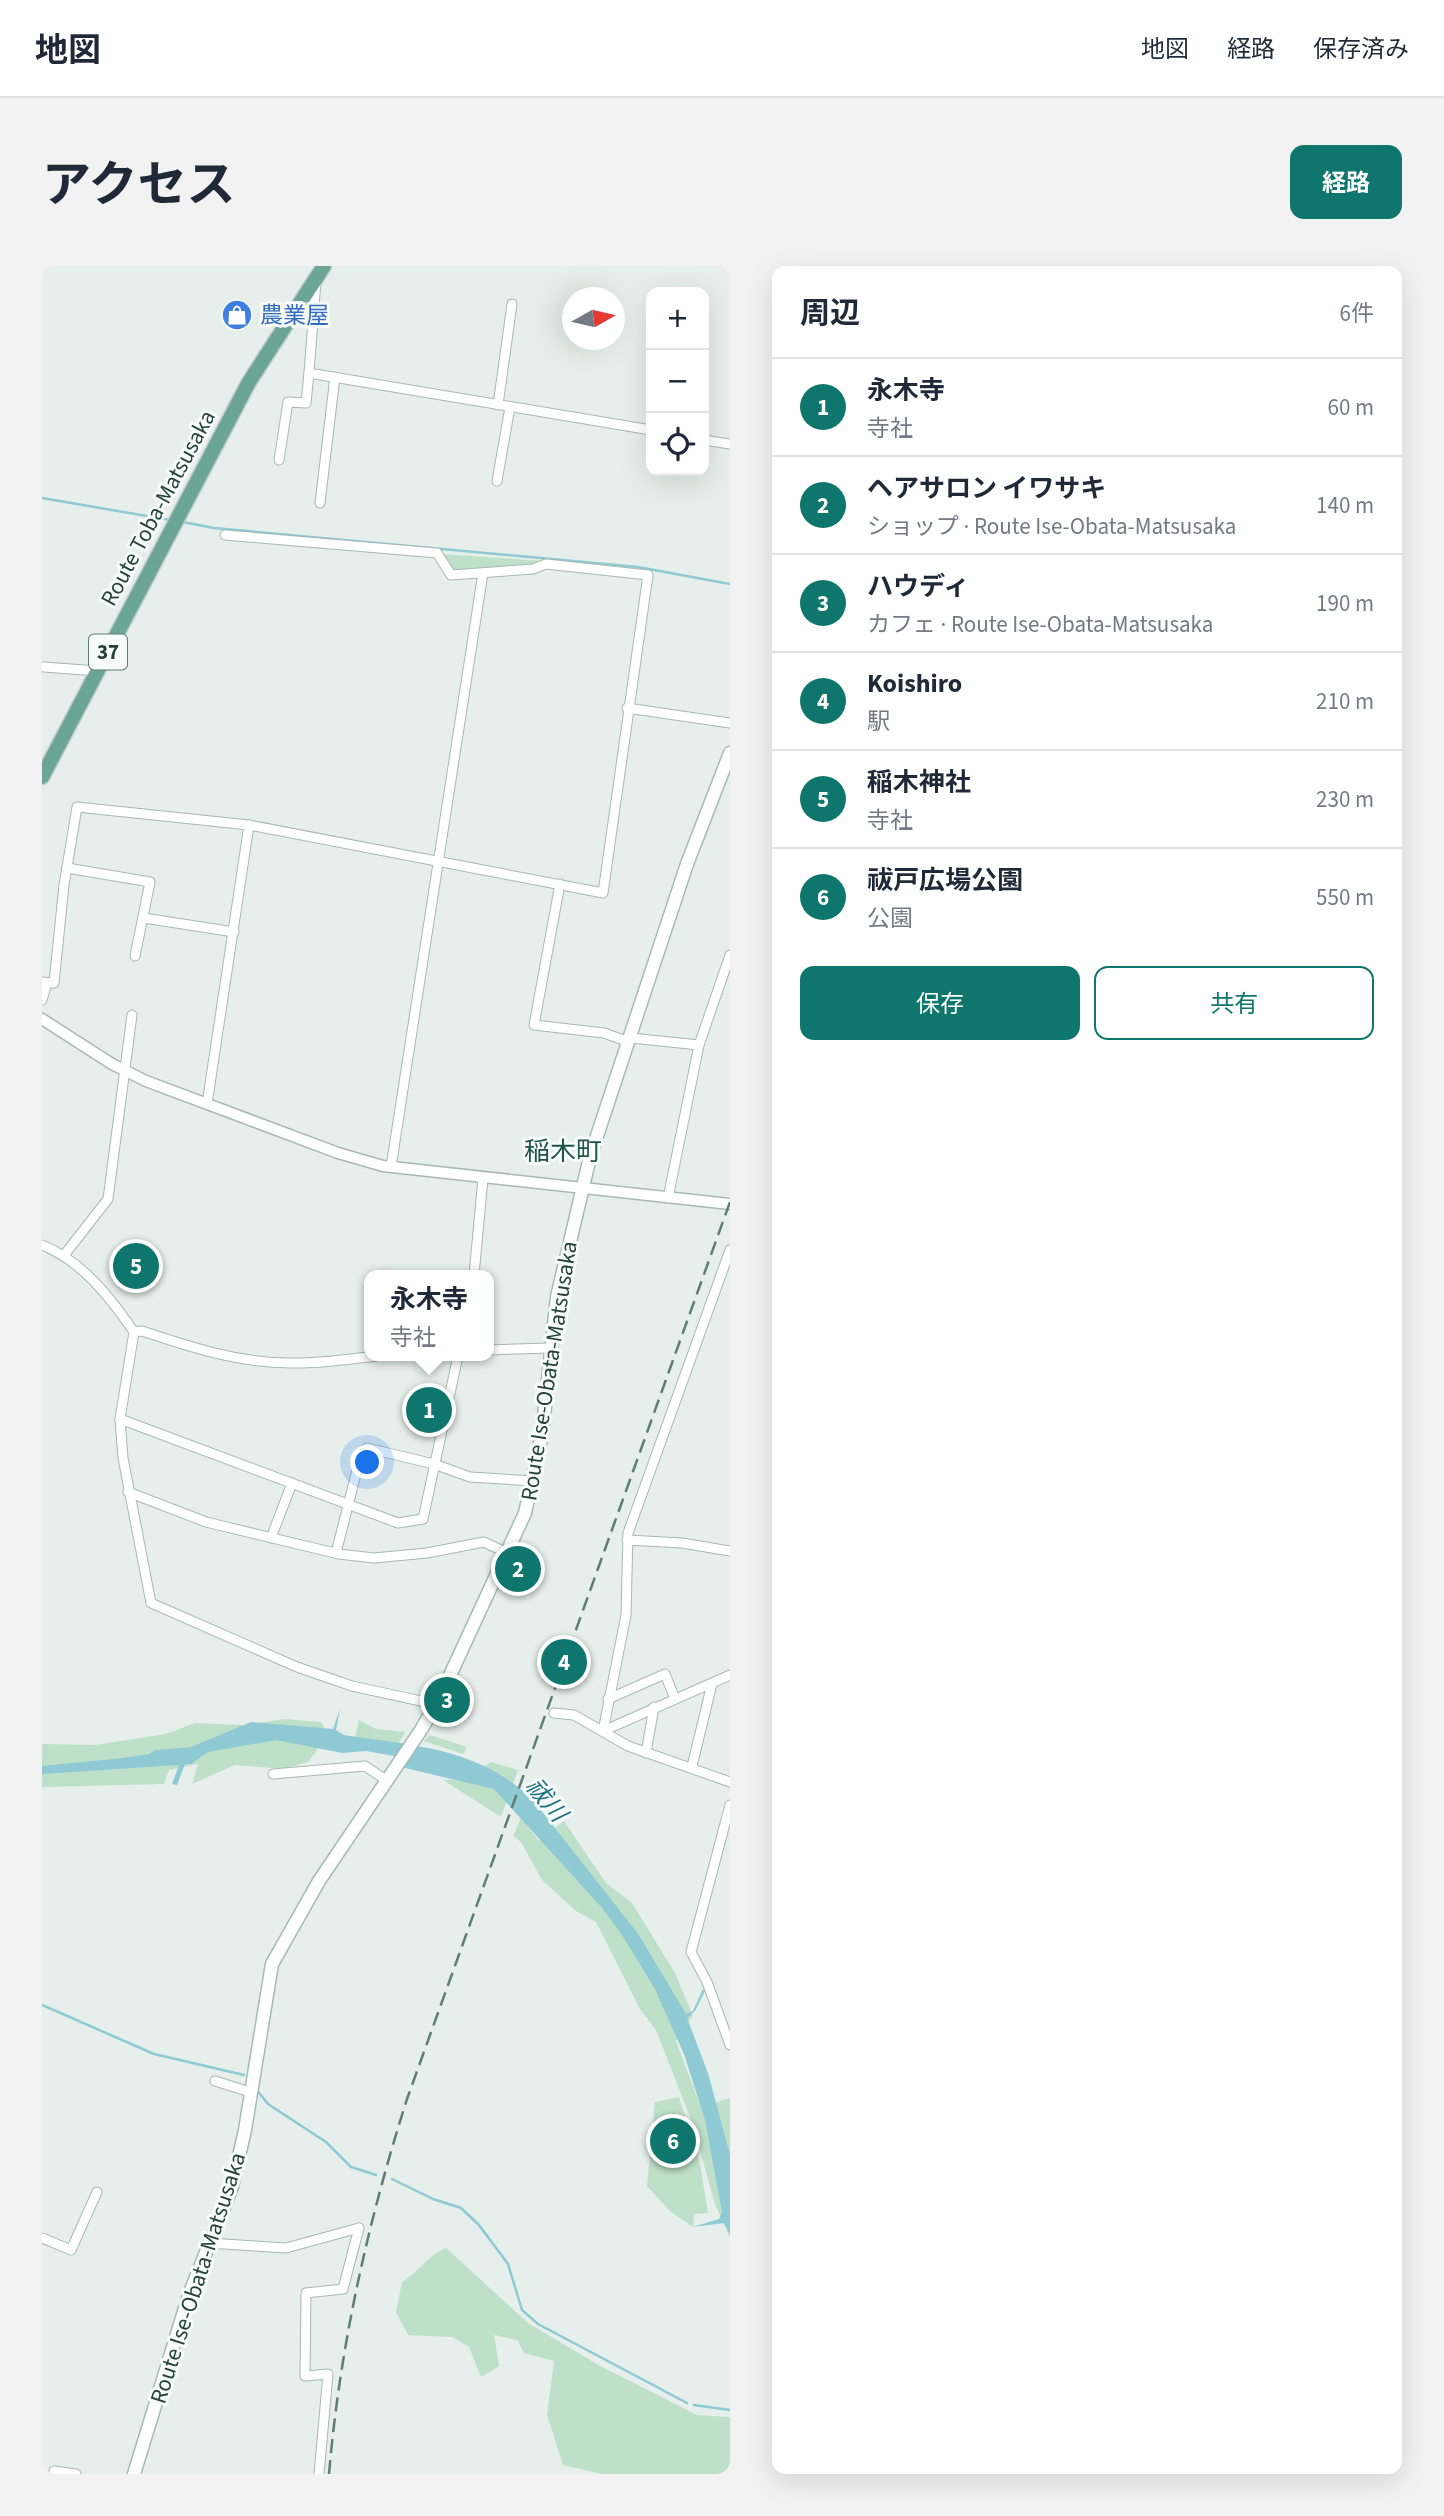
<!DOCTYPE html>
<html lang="ja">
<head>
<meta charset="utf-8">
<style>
	body { margin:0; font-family:"Source Sans 3","Noto Sans JP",sans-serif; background:#f2f2f3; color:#1f2937 }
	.controls { position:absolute; right:21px; top:21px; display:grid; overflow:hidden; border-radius:14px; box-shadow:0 7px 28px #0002 }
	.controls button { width:63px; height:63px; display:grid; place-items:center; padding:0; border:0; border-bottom:2px solid #e0e1e3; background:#fff; color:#1f2937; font:35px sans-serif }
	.compass { position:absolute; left:520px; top:21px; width:63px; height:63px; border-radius:50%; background:#fff; box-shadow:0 7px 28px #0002; rotate:82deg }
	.you { position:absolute; left:326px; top:1197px; width:24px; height:24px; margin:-18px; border:5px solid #fff; border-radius:50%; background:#1a73e8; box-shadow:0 0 0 10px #1a73e833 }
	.badge { display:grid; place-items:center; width:46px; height:46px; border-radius:50%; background:#0f766e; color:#fff; font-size:23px; font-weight:700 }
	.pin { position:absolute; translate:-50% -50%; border:4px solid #fff; box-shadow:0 2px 7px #0006 }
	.popup { position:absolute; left:322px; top:1004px; width:130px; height:91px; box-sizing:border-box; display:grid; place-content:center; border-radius:14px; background:#fff; filter:drop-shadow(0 2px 5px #0005); font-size:23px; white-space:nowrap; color:#747a83 }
	.popup b { font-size:26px; color:#1f2937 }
	.popup::after { content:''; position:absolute; left:50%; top:100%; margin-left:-14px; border:14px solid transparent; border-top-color:#fff }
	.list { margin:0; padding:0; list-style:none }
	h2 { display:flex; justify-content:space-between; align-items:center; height:91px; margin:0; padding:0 28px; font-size:30px }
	h2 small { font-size:23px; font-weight:400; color:#747a83 }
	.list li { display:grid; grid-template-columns:46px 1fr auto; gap:21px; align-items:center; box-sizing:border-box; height:98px; padding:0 28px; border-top:2px solid #e0e1e3 }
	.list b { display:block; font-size:26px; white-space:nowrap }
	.list p { margin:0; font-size:23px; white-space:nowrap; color:#747a83 }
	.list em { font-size:23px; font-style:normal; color:#747a83 }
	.actions { display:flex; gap:14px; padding:21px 28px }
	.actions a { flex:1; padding:16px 0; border:2px solid #0f766e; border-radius:14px; text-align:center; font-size:24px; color:#0f766e }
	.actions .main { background:#0f766e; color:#fff }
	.icon { flex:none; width:38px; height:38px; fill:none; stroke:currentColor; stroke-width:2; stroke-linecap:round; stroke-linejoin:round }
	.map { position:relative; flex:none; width:688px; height:2208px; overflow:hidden; border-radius:14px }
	header { display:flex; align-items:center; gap:42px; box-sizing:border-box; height:98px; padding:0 35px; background:#fff; border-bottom:2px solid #e0e1e3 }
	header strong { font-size:33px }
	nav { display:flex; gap:38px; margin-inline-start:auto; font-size:24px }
	.intro { display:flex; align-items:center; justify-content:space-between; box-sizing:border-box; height:168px; padding:0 42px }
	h1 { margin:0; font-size:49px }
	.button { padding:18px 32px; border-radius:14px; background:#0f766e; color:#fff; font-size:24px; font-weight:700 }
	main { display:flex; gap:42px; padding:0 42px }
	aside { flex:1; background:#fff; border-radius:14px; box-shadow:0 7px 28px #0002 }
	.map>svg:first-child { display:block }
	.green { fill:#bfe0c8 }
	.water { fill:#8ec9d4 }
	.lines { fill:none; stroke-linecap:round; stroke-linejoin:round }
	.stream { stroke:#8ec9d4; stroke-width:2.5 }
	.minor-casing { stroke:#a8b8b2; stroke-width:11 }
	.tertiary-casing { stroke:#a8b8b2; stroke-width:13 }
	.secondary-casing { stroke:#a4bbb3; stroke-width:15 }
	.primary-casing { stroke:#c2cac8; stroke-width:17 }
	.minor { stroke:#fff; stroke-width:9 }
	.tertiary { stroke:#fff; stroke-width:10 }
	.secondary { stroke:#fff; stroke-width:12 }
	.primary { stroke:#6aa596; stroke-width:14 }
	.rail { stroke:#5f7d75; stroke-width:2.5; stroke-dasharray:14 7; stroke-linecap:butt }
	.labels { text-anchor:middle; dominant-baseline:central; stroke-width:6; stroke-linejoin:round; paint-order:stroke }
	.shield { fill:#f7fbf9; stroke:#637a73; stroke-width:2 }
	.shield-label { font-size:21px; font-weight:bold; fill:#24423a }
	.shop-label { font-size:23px; fill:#366cbe; stroke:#f7fbf9; text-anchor:start }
	.street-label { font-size:23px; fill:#24423a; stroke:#f7fbf9 }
	.water-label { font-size:24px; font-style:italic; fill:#1c6f80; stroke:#f7fbf9 }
	.quarter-label { font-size:26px; fill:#1f5548; stroke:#f7fbf9 }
</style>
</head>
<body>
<header>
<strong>地図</strong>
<nav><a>地図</a><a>経路</a><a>保存済み</a></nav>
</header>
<div class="intro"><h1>アクセス</h1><a class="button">経路</a></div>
<main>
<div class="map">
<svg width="688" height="2208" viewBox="0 0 688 2208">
	<rect width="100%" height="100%" fill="#e6efeb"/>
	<g class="green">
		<path d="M 400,288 L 500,295 L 490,300 L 411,306 Z"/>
		<path d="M 243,1453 L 279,1456 L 282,1461 L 275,1484 L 266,1496 L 241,1503 L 193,1499 L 150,1518 L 156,1498 L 127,1504 L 122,1518 L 0,1521 L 0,1478 L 53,1479 L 124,1468 L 153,1457 L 201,1459 Z"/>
		<path d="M 317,1454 L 334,1463 L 363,1466 L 356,1478 L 313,1472 Z"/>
		<path d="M 388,1469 L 425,1481 L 421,1488 L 382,1475 Z"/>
		<path d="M 449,1496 L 476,1504 L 459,1551 L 401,1514 L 424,1513 Z"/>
		<path d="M 479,1552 L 497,1575 L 522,1555 L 564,1617 L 590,1637 L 633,1707 L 651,1750 L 634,1775 L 661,1847 L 675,1836 L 688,1832 L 688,1972 L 673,1938 L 650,1856 L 614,1764 L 598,1743 L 554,1656 L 534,1645 L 500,1614 L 479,1576 L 471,1570 Z"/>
		<path d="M 637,1831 L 658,1898 L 666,1947 L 652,1948 L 651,1961 L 629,1946 L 605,1920 L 613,1836 Z"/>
		<path d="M 404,1982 L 486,2057 L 558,2100 L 655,2149 L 688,2151 L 688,2208 L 560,2208 L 521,2199 L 505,2149 L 512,2095 L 482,2087 L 475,2074 L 452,2069 L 457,2100 L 439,2111 L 427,2081 L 410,2071 L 366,2069 L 354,2046 L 360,2016 C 378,2005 385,1990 404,1982 Z"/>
	</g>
	<path class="water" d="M 298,1443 L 294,1464 L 302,1469 C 372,1480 436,1481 491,1534 L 597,1669 L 644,1748 L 651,1745 L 661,1723 L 663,1725 L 653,1745 L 645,1752 L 666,1807 L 688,1889 L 688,1968 L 682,1957 L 650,1961 L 677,1953 L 680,1946 L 663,1854 L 642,1788 L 613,1723 L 580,1669 L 561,1643 L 452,1523 L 359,1501 L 352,1490 L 324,1485 L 300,1487 L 234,1474 L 166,1486 L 149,1498 L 143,1498 L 135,1519 L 130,1518 L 137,1499 L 0,1508 L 0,1500 L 81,1492 L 107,1488 L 113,1484 L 149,1481 L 209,1456 L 291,1463 Z"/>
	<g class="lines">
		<g class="stream">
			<path d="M 0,232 L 128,254"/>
			<path d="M 141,256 L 172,262 L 596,301 L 688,318"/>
			<path d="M 0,1739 L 112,1788 L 202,1809"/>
			<path d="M 214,1823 L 226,1838 L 284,1876 L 309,1901 L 334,1909"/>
			<path d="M 350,1913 L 391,1933 L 419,1942 L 437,1959 L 466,1998 L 480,2044 L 496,2058 L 645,2137"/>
			<path d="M 652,2139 L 688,2144"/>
		</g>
		<g class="minor-casing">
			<g id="minor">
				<path d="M 274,15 L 267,107 L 609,164"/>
				<path d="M 456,139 L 470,38"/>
				<path d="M 662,174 L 688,178"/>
				<path d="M 237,194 L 246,136 L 264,137 L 267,107"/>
				<path d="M 455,215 L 468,141"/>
				<path d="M 278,237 L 293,111"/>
				<path d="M 2,401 L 56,405"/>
				<path d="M 585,442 L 688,457"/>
				<path d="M 25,602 L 108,616 L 93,690"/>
				<path d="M 518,618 L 492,759 L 562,767 L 587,776"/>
				<path d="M 102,652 L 192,666"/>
				<path d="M 0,716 L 12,717 L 22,619 L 35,541 L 207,559 L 561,627 L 606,309 L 504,298 L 491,303 L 409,309 L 395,287 L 183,269"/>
				<path d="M 0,734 L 5,717"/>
				<path d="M 589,772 L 657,779"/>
				<path d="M 165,838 L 207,559"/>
				<path d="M 349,901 L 441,307"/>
				<path d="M 626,932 L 657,779 L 688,689"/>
				<path d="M 0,979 C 40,995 68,1031 92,1066 L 78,1153 L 81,1192 L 109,1337 L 255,1401 L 310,1420 L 393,1438"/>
				<path d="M 23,988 L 66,933 L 90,749"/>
				<path d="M 432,1009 L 441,912"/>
				<path d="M 92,1066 L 100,1065 C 148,1081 197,1097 248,1097 C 277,1098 307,1093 335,1090"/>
				<path d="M 446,1084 L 507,1082"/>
				<path d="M 78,1153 L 356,1257 L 381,1253 L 416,1090"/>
				<path d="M 86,1226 L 164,1256 L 297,1288 L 332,1292 L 385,1287 L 442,1276 L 465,1287"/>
				<path d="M 229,1272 L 250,1217"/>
				<path d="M 585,1274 L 640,1277 L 688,1285"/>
				<path d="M 294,1287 L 319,1188 L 325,1182 L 392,1198 L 428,1211 L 491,1215"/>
				<path d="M 566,1433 L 623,1408 L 633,1433"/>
				<path d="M 512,1447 L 532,1449 L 586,1480 L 688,1516"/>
				<path d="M 561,1465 L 584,1349 L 586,1267 L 688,984"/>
				<path d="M 561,1465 L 688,1409"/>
				<path d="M 604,1487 L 612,1441"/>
				<path d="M 650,1500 L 670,1418"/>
				<path d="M 231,1508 L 323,1500 L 344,1514"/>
				<path d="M 688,1539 L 649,1686 L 665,1716 L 688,1779"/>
				<path d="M 173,1815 L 208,1826"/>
				<path d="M 0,1972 L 29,1984 L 55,1926"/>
				<path d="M 166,1977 L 244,1982 L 317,1962"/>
				<path d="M 12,2208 L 12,2205 L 34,2208"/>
				<path d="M 277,2208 L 286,2108 L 263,2110 L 264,2027 L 301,2023 L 317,1962"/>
			</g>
		</g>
		<g class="tertiary-casing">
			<path id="tertiary" d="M 0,753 L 70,798 L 104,815 L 296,887 L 341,900 L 688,938"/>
		</g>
		<g class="secondary-casing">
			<path id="secondary" d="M 92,2208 L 147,2029 L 190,1921 L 203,1864 L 230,1698 L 277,1615 L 379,1464 L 398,1431 L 483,1247 L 500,1168 L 515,1031 L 548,891 L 645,598 L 688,487"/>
		</g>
		<g class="primary-casing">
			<path id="primary" d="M 0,511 L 207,116 L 282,0"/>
		</g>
		<use href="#minor" class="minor"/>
		<use href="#tertiary" class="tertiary"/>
		<use href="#secondary" class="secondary"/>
		<use href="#primary" class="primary"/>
		<path class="rail" d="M 287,2208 C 298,2079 326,1956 365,1833 L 688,936"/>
	</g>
	<defs>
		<g id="shop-disc" transform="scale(1.575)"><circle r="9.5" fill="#3f7fe0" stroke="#f7fbf9"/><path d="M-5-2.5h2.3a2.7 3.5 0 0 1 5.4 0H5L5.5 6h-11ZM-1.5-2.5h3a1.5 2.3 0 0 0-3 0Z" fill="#fff"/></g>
	</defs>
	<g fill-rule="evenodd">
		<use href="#shop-disc" x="195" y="49"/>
	</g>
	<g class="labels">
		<rect class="shield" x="47" y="368.5" width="38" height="35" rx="5"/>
		<g class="shield-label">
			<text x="66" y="386">37</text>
		</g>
		<g class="shop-label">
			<text x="218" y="49">農業屋</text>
		</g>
		<g class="street-label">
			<text transform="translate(116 242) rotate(-62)">Route Toba-Matsusaka</text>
			<text transform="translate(507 1105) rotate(-81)">Route Ise-Obata-Matsusaka</text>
			<text transform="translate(156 2012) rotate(-72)">Route Ise-Obata-Matsusaka</text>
		</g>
		<g class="water-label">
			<text transform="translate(504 1534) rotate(50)">祓川</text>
		</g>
		<g class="quarter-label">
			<text x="521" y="885">稲木町</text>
		</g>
	</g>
</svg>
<div class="controls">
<button>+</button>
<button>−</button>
<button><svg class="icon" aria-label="locate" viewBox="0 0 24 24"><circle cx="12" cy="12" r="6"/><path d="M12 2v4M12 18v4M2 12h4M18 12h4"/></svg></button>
</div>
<svg class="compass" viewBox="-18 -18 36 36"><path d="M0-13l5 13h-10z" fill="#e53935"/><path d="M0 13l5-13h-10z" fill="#747a83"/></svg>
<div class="you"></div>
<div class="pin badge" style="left:387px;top:1144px">1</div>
<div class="popup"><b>永木寺</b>寺社</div>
<div class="pin badge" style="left:476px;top:1303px">2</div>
<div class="pin badge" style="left:405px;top:1434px">3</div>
<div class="pin badge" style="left:522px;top:1396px">4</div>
<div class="pin badge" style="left:94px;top:1000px">5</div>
<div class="pin badge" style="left:631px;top:1875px">6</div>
</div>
<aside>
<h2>周辺<small>6件</small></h2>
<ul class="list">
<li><span class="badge">1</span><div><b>永木寺</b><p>寺社</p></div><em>60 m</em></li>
<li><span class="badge">2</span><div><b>ヘアサロン イワサキ</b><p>ショップ · Route Ise-Obata-Matsusaka</p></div><em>140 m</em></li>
<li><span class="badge">3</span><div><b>ハウディ</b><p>カフェ · Route Ise-Obata-Matsusaka</p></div><em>190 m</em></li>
<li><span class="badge">4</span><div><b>Koishiro</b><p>駅</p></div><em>210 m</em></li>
<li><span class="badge">5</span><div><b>稲木神社</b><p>寺社</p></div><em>230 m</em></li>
<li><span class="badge">6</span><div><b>祓戸広場公園</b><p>公園</p></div><em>550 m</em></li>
</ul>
<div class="actions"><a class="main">保存</a><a>共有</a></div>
</aside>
</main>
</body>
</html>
